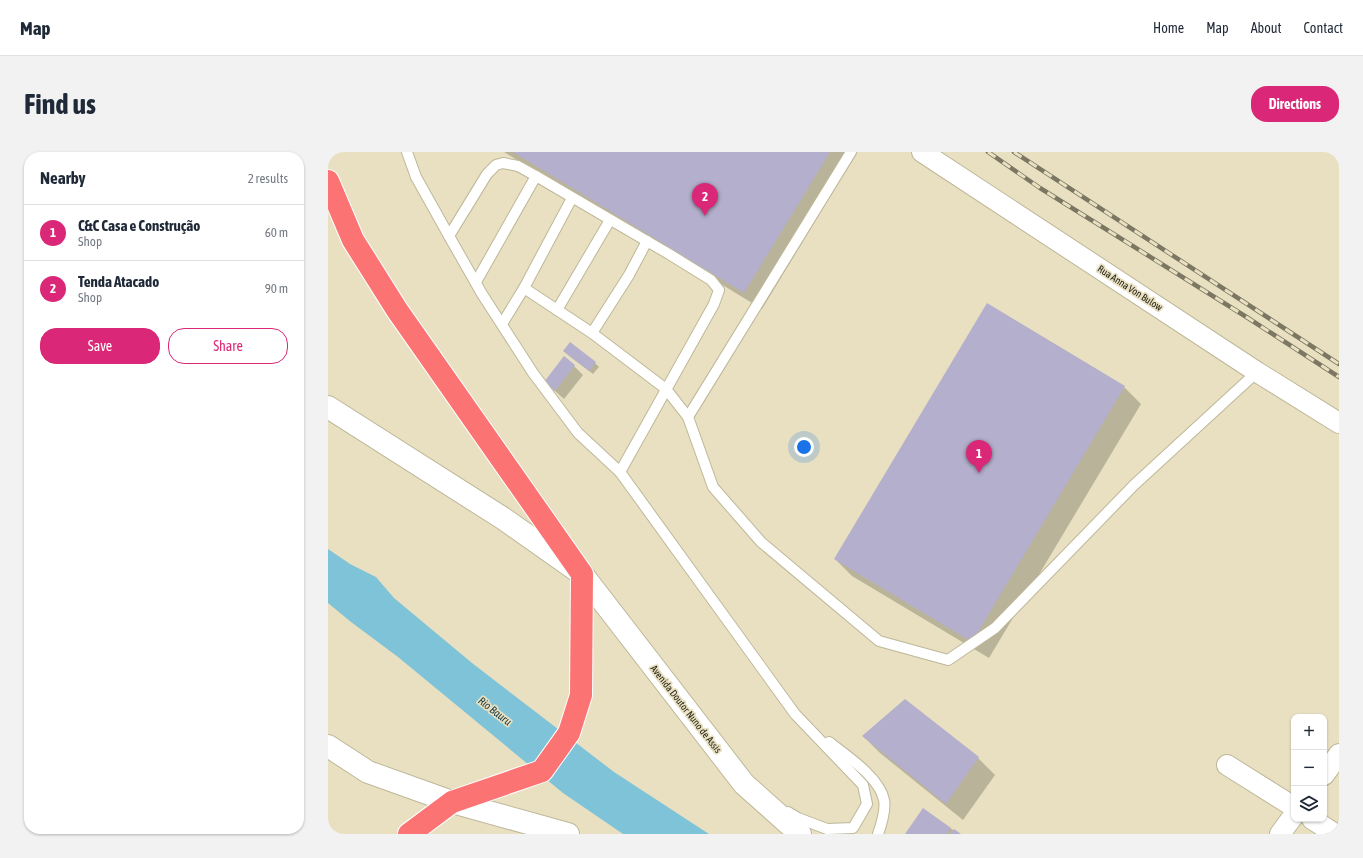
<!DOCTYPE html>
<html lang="en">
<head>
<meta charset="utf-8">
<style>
	body { margin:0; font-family:"Asap Condensed",sans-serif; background:#f2f2f3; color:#1f2937 }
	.controls { position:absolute; right:12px; bottom:12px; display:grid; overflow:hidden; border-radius:8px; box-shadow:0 1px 3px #0004 }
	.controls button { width:36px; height:36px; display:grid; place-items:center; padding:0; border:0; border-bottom:1px solid #e0e1e3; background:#fff; color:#1f2937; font:20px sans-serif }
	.you { position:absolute; left:476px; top:295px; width:14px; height:14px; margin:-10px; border:3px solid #fff; border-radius:50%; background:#1a73e8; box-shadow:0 0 0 6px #1a73e833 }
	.badge { display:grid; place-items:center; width:26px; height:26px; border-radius:50%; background:#db2777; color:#fff; font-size:13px; font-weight:700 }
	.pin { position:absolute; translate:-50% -33px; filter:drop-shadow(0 1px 2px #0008) }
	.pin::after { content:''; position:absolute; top:21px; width:14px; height:12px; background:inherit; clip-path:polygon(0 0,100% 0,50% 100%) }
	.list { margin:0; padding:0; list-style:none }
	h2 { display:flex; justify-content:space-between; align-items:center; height:52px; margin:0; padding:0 16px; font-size:17px }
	h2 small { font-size:13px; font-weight:400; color:#747a83 }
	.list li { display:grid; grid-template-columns:26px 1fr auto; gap:12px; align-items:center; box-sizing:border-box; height:56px; padding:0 16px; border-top:1px solid #e0e1e3 }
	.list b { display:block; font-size:15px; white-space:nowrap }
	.list p { margin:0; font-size:13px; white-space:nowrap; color:#747a83 }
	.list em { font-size:13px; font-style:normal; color:#747a83 }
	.actions { display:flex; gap:8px; padding:12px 16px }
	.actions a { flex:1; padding:9px 0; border:1px solid #db2777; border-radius:16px; text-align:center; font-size:14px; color:#db2777 }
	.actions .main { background:#db2777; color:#fff }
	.icon { flex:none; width:22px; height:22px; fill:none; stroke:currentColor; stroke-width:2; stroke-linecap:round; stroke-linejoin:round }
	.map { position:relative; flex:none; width:1011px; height:682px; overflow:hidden; border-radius:16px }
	header { display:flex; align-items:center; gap:24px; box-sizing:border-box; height:56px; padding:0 20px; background:#fff; border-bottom:1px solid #e0e1e3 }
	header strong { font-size:19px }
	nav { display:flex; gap:22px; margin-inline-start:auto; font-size:14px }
	.intro { display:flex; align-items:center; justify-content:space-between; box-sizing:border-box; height:96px; padding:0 24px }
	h1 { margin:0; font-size:28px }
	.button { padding:10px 18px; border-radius:16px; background:#db2777; color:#fff; font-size:14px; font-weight:700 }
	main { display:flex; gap:24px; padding:0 24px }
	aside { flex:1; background:#fff; border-radius:16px; box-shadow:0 1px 3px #0004 }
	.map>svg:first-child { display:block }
	.water { fill:#7ec3d8 }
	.shadow { fill:#0003 }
	.building { fill:#b4afcc }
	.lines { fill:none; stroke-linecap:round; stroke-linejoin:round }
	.service-casing { stroke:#beb799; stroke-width:12 }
	.minor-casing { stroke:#beb799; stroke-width:22 }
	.secondary-casing { stroke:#beb799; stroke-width:24 }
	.motorway-casing { stroke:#fff; stroke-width:24 }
	.service { stroke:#fff; stroke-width:10 }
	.minor { stroke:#fff; stroke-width:20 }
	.secondary { stroke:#fff; stroke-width:22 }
	.motorway { stroke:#fb7372; stroke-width:22 }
	.rail-casing { stroke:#7c7763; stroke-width:4.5 }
	.rail { stroke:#e8e0c1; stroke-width:3; stroke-dasharray:9; stroke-linecap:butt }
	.labels { text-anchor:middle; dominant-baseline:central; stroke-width:3.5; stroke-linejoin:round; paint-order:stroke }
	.street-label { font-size:10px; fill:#252217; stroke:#e8e0c1 }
	.water-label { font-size:11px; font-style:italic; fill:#173842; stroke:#e8e0c1 }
</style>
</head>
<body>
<header>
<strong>Map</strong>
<nav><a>Home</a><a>Map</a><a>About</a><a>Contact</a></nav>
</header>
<div class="intro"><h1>Find us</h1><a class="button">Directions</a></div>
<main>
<aside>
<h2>Nearby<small>2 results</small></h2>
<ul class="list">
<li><span class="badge">1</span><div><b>C&amp;C Casa e Construção</b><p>Shop</p></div><em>60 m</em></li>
<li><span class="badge">2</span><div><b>Tenda Atacado</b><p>Shop</p></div><em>90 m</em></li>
</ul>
<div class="actions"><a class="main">Save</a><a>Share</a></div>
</aside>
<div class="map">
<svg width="1011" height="682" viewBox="0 0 1011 682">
	<rect width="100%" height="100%" fill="#e8e0c1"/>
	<path class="water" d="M 0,397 L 22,412 L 48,425 L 66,446 L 144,511 L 286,620 L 381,682 L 295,682 L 235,641 L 70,505 L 23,470 L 0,451 Z"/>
	<g class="shadow">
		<path d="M 176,0 L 518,0 L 525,7 L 434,157 Z"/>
		<path d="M 240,203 L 267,211 L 271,215 L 265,222 Z"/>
		<path d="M 246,214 L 255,223 L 236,247 L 217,230 Z"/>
		<path d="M 796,235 L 813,252 L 661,506 L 524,424 L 507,407 Z"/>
		<path d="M 535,584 L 650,606 L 667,623 L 635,668 L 552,601 Z"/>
		<path d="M 622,676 L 631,682 L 578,682 Z"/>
	</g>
	<g class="building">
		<path d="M 185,0 L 502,0 L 416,141 Z"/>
		<path d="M 659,151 L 797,234 L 644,490 L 506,407 Z"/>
		<path d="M 242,190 L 268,210 L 261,219 L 235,199 Z"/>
		<path d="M 236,204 L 247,213 L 227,239 L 216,230 Z"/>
		<path d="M 577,547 L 651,605 L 618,652 L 534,584 Z"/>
		<path d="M 595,656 L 623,676 L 618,682 L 577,682 Z"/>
		<path d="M 626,677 L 633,682 L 622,682 Z"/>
	</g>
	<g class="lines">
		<g class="service-casing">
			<g id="service">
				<path d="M 79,0 L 88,25 L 121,84 L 154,142 L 205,221 L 250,281 L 292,320"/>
				<path d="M 523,0 L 360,265 L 385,335 L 433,390 L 551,489 L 620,508 L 667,476 L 806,333 L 929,220"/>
				<path d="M 121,84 L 159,22 L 168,13 L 175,11 L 190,14 L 208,24 L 341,102 L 383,128 L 391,138 L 386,152 L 292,320 L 467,562 L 535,633 L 539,652 L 525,676 L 499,677 L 470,666 L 460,660"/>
				<path d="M 148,130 L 208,24"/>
				<path d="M 196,136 L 244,46"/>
				<path d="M 229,158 L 282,68"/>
				<path d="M 174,172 L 196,136 L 264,181 L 338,237 L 360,265"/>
				<path d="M 264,181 L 301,123 L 319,89"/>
				<path d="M 501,590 C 519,604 552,626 556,648 C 558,657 553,674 550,682"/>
			</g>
		</g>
		<g class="minor-casing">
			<g id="minor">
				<path d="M 594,0 L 929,220 L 1011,271"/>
				<path d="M 899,613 L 966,655"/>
				<path d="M 996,623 L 1011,602"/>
				<path d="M 984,667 L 1007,682"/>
				<path d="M 952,682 L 966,663"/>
			</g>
		</g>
		<g class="secondary-casing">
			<g id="secondary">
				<path d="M 0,255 L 176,367 L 254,422 L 416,632 L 472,682"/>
				<path d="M 0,594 L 40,620 L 124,650 L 240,682"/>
			</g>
		</g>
		<g class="motorway-casing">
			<path id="motorway" d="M 0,29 L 25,88 L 69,158 L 254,422 L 253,543 L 241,581 L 214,619 L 124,650 L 81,682"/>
		</g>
		<use href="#service" class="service"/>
		<use href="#minor" class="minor"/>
		<use href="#secondary" class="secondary"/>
		<use href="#motorway" class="motorway"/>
		<g class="rail-casing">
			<g id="rail">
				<path d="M 660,0 L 712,36 L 920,166 L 1011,225"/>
				<path d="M 686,0 L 1011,212"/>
			</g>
		</g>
		<use href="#rail" class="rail"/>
	</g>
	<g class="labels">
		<g class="street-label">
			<text transform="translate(802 136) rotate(33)">Rua Anna Von Bulow</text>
			<text transform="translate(358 557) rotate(52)">Avenida Doutor Nuno de Assis</text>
		</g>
		<g class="water-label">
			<text transform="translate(167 559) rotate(38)">Rio Bauru</text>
		</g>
	</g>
</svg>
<div class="controls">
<button>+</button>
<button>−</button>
<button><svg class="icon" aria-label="layers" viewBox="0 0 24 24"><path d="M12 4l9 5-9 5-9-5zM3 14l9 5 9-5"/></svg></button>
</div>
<div class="you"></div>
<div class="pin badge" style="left:651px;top:321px">1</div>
<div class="pin badge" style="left:377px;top:64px">2</div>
</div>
</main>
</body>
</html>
